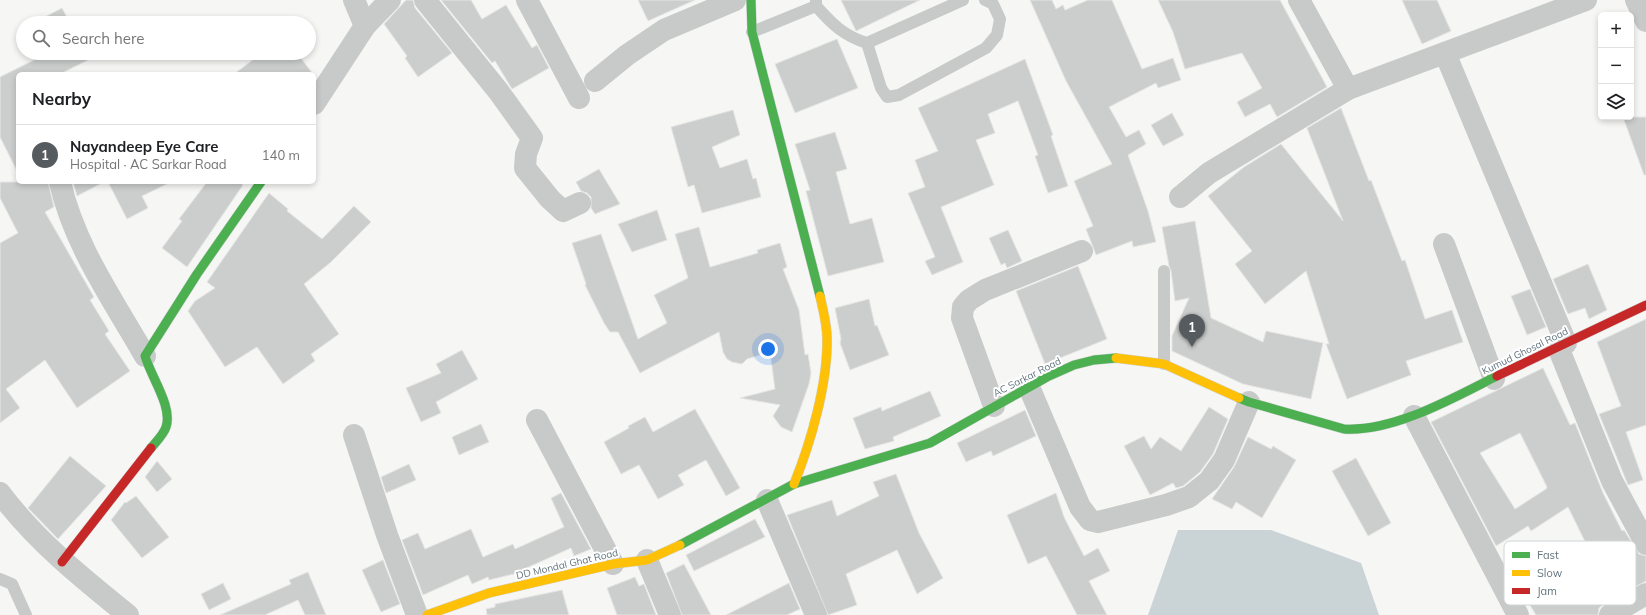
<!DOCTYPE html>
<html lang="en">
<head>
<meta charset="utf-8">
<style>
	body { margin:0; font-family:Mulish,sans-serif; background:#f2f2f2; color:#202124 }
	.controls { position:absolute; right:12px; top:12px; display:grid; overflow:hidden; border-radius:6px; box-shadow:0 2px 6px #0003 }
	.controls button { width:36px; height:36px; display:grid; place-items:center; padding:0; border:0; border-bottom:1px solid #e0e0e0; background:#fff; color:#202124; font:20px sans-serif }
	.you { position:absolute; left:768px; top:349px; width:14px; height:14px; margin:-10px; border:3px solid #fff; border-radius:50%; background:#1a73e8; box-shadow:0 0 0 6px #1a73e833 }
	.badge { display:grid; place-items:center; width:26px; height:26px; border-radius:50%; background:#555b5f; color:#fff; font-size:13px; font-weight:700 }
	.pin { position:absolute; translate:-50% -33px; filter:drop-shadow(0 1px 2px #0008) }
	.pin::after { content:''; position:absolute; top:21px; width:14px; height:12px; background:inherit; clip-path:polygon(0 0,100% 0,50% 100%) }
	.list { margin:0; padding:0; list-style:none }
	h2 { display:flex; justify-content:space-between; align-items:center; height:52px; margin:0; padding:0 16px; font-size:17px }
	h2 small { font-size:13px; font-weight:400; color:#757577 }
	.list li { display:grid; grid-template-columns:26px 1fr auto; gap:12px; align-items:center; box-sizing:border-box; height:60px; padding:0 16px; border-top:1px solid #e0e0e0 }
	.list b { display:block; font-size:15px; white-space:nowrap }
	.list p { margin:0; font-size:13px; white-space:nowrap; color:#757577 }
	.list em { font-size:13px; font-style:normal; color:#757577 }
	.icon { flex:none; width:22px; height:22px; fill:none; stroke:currentColor; stroke-width:2; stroke-linecap:round; stroke-linejoin:round }
	.map { position:relative; flex:none; width:1646px; height:615px; overflow:hidden }
	.search { position:absolute; background:#fff; box-shadow:0 2px 6px #0003; left:16px; top:16px; width:300px; height:44px; display:flex; align-items:center; gap:10px; box-sizing:border-box; padding:0 14px; border-radius:22px; color:#757577; font-size:15px }
	.panel { position:absolute; background:#fff; box-shadow:0 2px 6px #0003; left:16px; top:72px; width:300px; height:112px; border-radius:6px }
	.map>svg:first-child { display:block }
	.water { fill:#cad3d5 }
	.building { fill:#cccece; stroke:#e5e5e4; fill-rule:evenodd }
	.lines { fill:none; stroke-linecap:round; stroke-linejoin:round }
	.fast-casing { stroke:#d1d3d3; stroke-width:10 }
	.slow-casing { stroke:#d1d3d3; stroke-width:10 }
	.jam-casing { stroke:#d1d3d3; stroke-width:10 }
	.lane { stroke:#c8caca; stroke-width:12 }
	.street { stroke:#c8caca; stroke-width:22 }
	.fast { stroke:#4caf50; stroke-width:9 }
	.slow { stroke:#ffc107; stroke-width:9 }
	.jam { stroke:#c62828; stroke-width:9 }
	.labels { text-anchor:middle; dominant-baseline:central; stroke-width:4; stroke-linejoin:round; paint-order:stroke }
	.street-label { font-size:10px; fill:#63757e; stroke:#fff }
	.key { fill:#fff; stroke:#d0d6d8; stroke-width:1 }
	.key-label { font-size:11px; fill:#63757e }
</style>
</head>
<body>
<div class="map">
<svg width="1646" height="615" viewBox="0 0 1646 615">
	<rect width="100%" height="100%" fill="#f6f6f5"/>
	<path class="water" d="M 1178,530 L 1271,530 L 1361,563 L 1379,615 L 1148,615 Z"/>
	<g class="building">
		<path d="M 406,0 L 413,0 L 415,8 L 452,53 L 418,77 L 405,58 L 407,56 L 384,24 Z"/>
		<path d="M 441,0 L 471,0 L 482,19 L 506,5 L 532,48 L 537,45 L 549,68 L 512,89 L 495,61 L 492,63 Z"/>
		<path d="M 638,0 L 695,0 L 648,21 Z"/>
		<path d="M 841,0 L 920,0 L 856,31 Z"/>
		<path d="M 1030,0 L 1052,0 L 1056,9 L 1063,5 L 1065,10 L 1088,0 L 1112,0 L 1142,69 L 1173,58 L 1181,80 L 1158,88 L 1156,83 L 1109,107 L 1126,137 L 1139,130 L 1146,144 L 1128,155 L 1148,211 L 1156,242 L 1133,247 L 1132,241 L 1096,255 L 1086,229 L 1093,226 L 1074,181 L 1112,164 L 1066,81 Z"/>
		<path d="M 1158,0 L 1280,0 L 1327,87 L 1277,117 L 1270,104 L 1245,117 L 1237,102 L 1262,88 L 1242,53 L 1185,69 L 1173,32 Z"/>
		<path d="M 1402,0 L 1437,0 L 1451,31 L 1422,44 Z"/>
		<path d="M 62,8 L 70,23 L 43,23 L 41,19 Z"/>
		<path d="M 837,39 L 858,88 L 795,113 L 775,64 Z"/>
		<path d="M 48,53 L 102,53 L 60,74 L 18,74 L 18,173 L 0,137 L 0,77 Z"/>
		<path d="M 262,53 L 297,53 L 313,74 L 234,74 Z"/>
		<path d="M 1025,59 L 1053,135 L 1051,136 L 1068,186 L 1048,193 L 1035,156 L 1038,155 L 1018,101 L 988,114 L 995,133 L 976,140 L 994,185 L 941,207 L 963,262 L 932,275 L 925,261 L 935,257 L 908,193 L 925,187 L 915,160 L 938,151 L 918,108 Z"/>
		<path d="M 1341,108 L 1369,181 L 1371,180 L 1402,261 L 1405,260 L 1425,319 L 1452,310 L 1463,342 L 1406,361 L 1411,375 L 1347,399 L 1326,344 L 1329,344 L 1306,271 L 1265,304 L 1235,264 L 1252,251 L 1208,196 L 1244,167 L 1281,144 L 1343,221 L 1307,128 Z"/>
		<path d="M 733,110 L 740,135 L 712,147 L 720,168 L 747,159 L 753,179 L 756,178 L 761,197 L 702,213 L 694,185 L 688,187 L 671,127 Z"/>
		<path d="M 1172,113 L 1184,135 L 1163,146 L 1151,125 Z"/>
		<path d="M 1623,117 L 1646,117 L 1646,175 L 1644,175 Z"/>
		<path d="M 835,132 L 847,169 L 836,172 L 850,224 L 872,218 L 884,262 L 828,276 L 806,191 L 810,190 L 795,144 Z"/>
		<path d="M 599,169 L 620,204 L 595,214 L 591,208 L 591,197 L 587,193 L 581,191 L 576,182 Z"/>
		<path d="M 0,182 L 48,182 L 54,207 L 45,212 L 94,297 L 90,300 L 109,331 L 105,334 L 130,371 L 77,408 L 45,360 L 6,389 L 20,408 L 0,423 L 0,243 L 18,233 L 0,198 Z"/>
		<path d="M 73,182 L 104,182 L 77,196 Z"/>
		<path d="M 108,182 L 171,182 L 142,196 L 148,208 L 127,219 Z"/>
		<path d="M 207,182 L 239,182 L 243,185 L 187,267 L 162,248 L 182,221 L 179,219 Z"/>
		<path d="M 269,193 L 288,209 L 287,211 L 322,239 L 354,206 L 371,222 L 331,262 L 304,284 L 339,334 L 311,354 L 315,361 L 283,384 L 257,347 L 225,367 L 188,311 L 195,301 L 215,288 L 207,282 Z"/>
		<path d="M 657,210 L 667,240 L 632,252 L 618,224 Z"/>
		<path d="M 1195,221 L 1211,318 L 1263,342 L 1266,331 L 1323,343 L 1311,399 L 1243,384 L 1172,351 L 1172,336 L 1189,298 L 1175,301 L 1171,271 L 1169,266 L 1162,227 Z"/>
		<path d="M 699,227 L 710,267 L 758,253 L 757,250 L 780,243 L 787,267 L 783,269 L 799,310 L 805,355 L 808,354 L 811,373 L 809,384 L 792,432 L 781,427 L 773,416 L 780,405 L 740,398 L 775,389 L 770,352 L 747,359 L 742,364 L 732,362 L 727,359 L 723,352 L 719,332 L 640,373 L 618,332 L 610,332 L 604,323 L 585,285 L 586,284 L 572,243 L 601,234 L 638,339 L 667,323 L 654,295 L 688,278 L 675,234 Z"/>
		<path d="M 1008,230 L 1022,261 L 1007,268 L 1005,263 L 1001,265 L 989,238 Z"/>
		<path d="M 1588,264 L 1607,310 L 1589,319 L 1585,308 L 1568,314 L 1553,279 Z"/>
		<path d="M 1078,266 L 1107,339 L 1045,364 L 1016,291 Z"/>
		<path d="M 1530,289 L 1546,327 L 1527,335 L 1511,296 Z"/>
		<path d="M 869,299 L 875,326 L 877,325 L 889,355 L 850,370 L 840,343 L 841,339 L 835,308 Z"/>
		<path d="M 1646,319 L 1646,425 L 1626,432 L 1643,480 L 1628,485 L 1599,414 L 1621,406 L 1597,342 Z"/>
		<path d="M 462,350 L 478,379 L 436,402 L 441,413 L 421,422 L 406,388 L 441,373 L 436,364 Z"/>
		<path d="M 1543,368 L 1570,425 L 1575,423 L 1603,493 L 1622,531 L 1624,530 L 1639,554 L 1646,556 L 1646,581 L 1604,604 L 1599,608 L 1598,615 L 1536,615 L 1516,583 L 1546,564 L 1569,600 L 1603,578 L 1568,507 L 1531,531 L 1528,526 L 1496,546 L 1431,422 ZM 1520,433 L 1547,487 L 1546,489 L 1515,509 L 1480,453 Z"/>
		<path d="M 930,391 L 941,416 L 893,437 L 894,441 L 865,449 L 853,418 L 881,407 L 882,411 Z"/>
		<path d="M 1209,407 L 1228,419 L 1213,454 L 1200,472 L 1183,486 L 1176,488 L 1173,483 L 1150,495 L 1124,446 L 1144,436 L 1151,449 L 1160,437 L 1181,451 Z"/>
		<path d="M 695,409 L 740,488 L 726,496 L 706,460 L 678,475 L 684,485 L 658,499 L 639,465 L 621,474 L 604,442 L 629,428 L 628,426 L 645,417 L 653,432 Z"/>
		<path d="M 1025,410 L 1036,436 L 993,456 L 991,451 L 966,462 L 957,443 Z"/>
		<path d="M 481,424 L 489,442 L 459,455 L 452,437 Z"/>
		<path d="M 1248,437 L 1271,449 L 1273,446 L 1296,460 L 1262,518 L 1236,502 L 1232,509 L 1212,499 L 1234,467 Z"/>
		<path d="M 70,456 L 106,486 L 58,539 L 28,508 Z"/>
		<path d="M 1356,458 L 1391,523 L 1368,536 L 1332,471 Z"/>
		<path d="M 157,461 L 172,479 L 157,492 L 145,477 Z"/>
		<path d="M 409,464 L 416,480 L 386,493 L 381,477 Z"/>
		<path d="M 896,474 L 919,533 L 943,578 L 917,594 L 897,550 L 846,574 L 857,605 L 828,615 L 787,515 L 832,500 L 837,516 L 879,496 L 873,482 Z"/>
		<path d="M 561,493 L 591,549 L 574,556 L 571,548 L 522,570 L 522,572 L 489,580 L 488,577 L 472,584 L 468,575 L 423,595 L 402,540 L 418,533 L 425,549 L 471,529 L 483,557 L 513,544 L 515,549 L 564,527 L 551,498 Z"/>
		<path d="M 1056,493 L 1064,517 L 1084,556 L 1098,548 L 1110,571 L 1089,581 L 1107,615 L 1077,615 L 1046,556 L 1028,564 L 1007,515 Z"/>
		<path d="M 136,496 L 169,537 L 142,558 L 111,520 L 125,502 L 126,503 Z"/>
		<path d="M 755,519 L 765,537 L 694,571 L 686,555 Z"/>
		<path d="M 383,560 L 400,604 L 381,612 L 362,570 Z"/>
		<path d="M 684,564 L 711,615 L 682,615 L 666,573 Z"/>
		<path d="M 308,572 L 326,615 L 305,615 L 298,600 L 265,615 L 220,615 L 291,584 L 289,580 Z"/>
		<path d="M 635,577 L 639,586 L 644,584 L 656,615 L 617,615 L 607,588 Z"/>
		<path d="M 223,583 L 231,599 L 209,610 L 201,594 Z"/>
		<path d="M 789,583 L 800,609 L 787,615 L 726,615 Z"/>
		<path d="M 562,590 L 569,615 L 487,615 L 486,609 L 495,607 L 495,604 Z"/>
	</g>
	<g class="lines">
		<g class="fast-casing">
			<g id="fast">
				<path d="M 751,0 L 752,32 L 820,296"/>
				<path d="M 1239,398 L 1249,402 L 1344,429 C 1394,432 1453,398 1497,376"/>
				<path d="M 151,448 C 156,442 164,434 166,427 C 173,407 151,377 145,356 L 197,274 L 261,182"/>
				<path d="M 680,545 L 794,484 L 930,443 L 1047,377 L 1074,365 L 1094,360 L 1116,358"/>
			</g>
		</g>
		<g class="slow-casing">
			<g id="slow">
				<path d="M 1116,358 L 1164,364 L 1239,398"/>
				<path d="M 794,484 C 811,442 828,383 827,338 C 827,324 823,310 820,296"/>
				<path d="M 427,615 L 489,593 L 613,564 L 647,560 L 680,545"/>
			</g>
		</g>
		<g class="jam-casing">
			<g id="jam">
				<path d="M 1497,376 L 1646,305"/>
				<path d="M 62,562 L 151,448"/>
			</g>
		</g>
		<g class="lane">
			<path d="M 816,6 C 832,24 844,36 867,43 L 963,0"/>
			<path d="M 752,32 L 816,6 L 816,0"/>
			<path d="M 867,43 L 881,88 L 887,97 L 899,95 L 986,48 L 997,35 L 1000,19 L 993,4 L 985,0"/>
			<path d="M 1164,364 L 1164,271"/>
			<path d="M 0,579 L 12,584 L 26,615"/>
		</g>
		<g class="street">
			<path d="M 354,0 L 365,26"/>
			<path d="M 425,0 L 499,92 L 532,138 L 526,154 L 525,168 L 550,199 L 563,211 L 580,203"/>
			<path d="M 527,0 L 579,98"/>
			<path d="M 1299,0 L 1348,89"/>
			<path d="M 1636,0 L 1646,21"/>
			<path d="M 1445,53 L 1566,343"/>
			<path d="M 595,81 L 627,55 L 664,30 L 735,0"/>
			<path d="M 314,104 L 365,26 L 390,0"/>
			<path d="M 60,182 C 74,245 113,300 145,356"/>
			<path d="M 1180,197 L 1209,173 L 1348,89 L 1586,0"/>
			<path d="M 1444,244 L 1494,379"/>
			<path d="M 1558,347 L 1612,481 L 1646,544"/>
			<path d="M 1029,387 L 1080,507 L 1090,520 L 1098,522 L 1166,505 L 1189,497 L 1209,481 L 1224,460 L 1249,402"/>
			<path d="M 994,406 L 962,318 L 963,307 L 969,300 L 985,290 L 1082,251"/>
			<path d="M 1414,416 L 1518,615"/>
			<path d="M 537,420 L 613,564"/>
			<path d="M 354,435 L 387,535 L 417,615"/>
			<path d="M 0,493 C 36,541 82,578 128,615"/>
			<path d="M 767,500 L 816,615"/>
			<path d="M 647,560 L 670,615"/>
			<path d="M 1610,615 L 1646,594"/>
		</g>
		<use href="#fast" class="fast"/>
		<use href="#slow" class="slow"/>
		<use href="#jam" class="jam"/>
	</g>
	<g class="labels">
		<g class="street-label">
			<text transform="translate(1525 351) rotate(-26)">Kumud Ghosal Road</text>
			<text transform="translate(1027 377) rotate(-27)">AC Sarkar Road</text>
			<text transform="translate(567 564) rotate(-13)">DD Mondal Ghat Road</text>
		</g>
	</g>
	<rect x="1504" y="541" width="132" height="64" rx="6" class="key"/>
	<rect x="1512" y="552" width="18" height="6" fill="#4caf50"/>
	<rect x="1512" y="570" width="18" height="6" fill="#ffc107"/>
	<rect x="1512" y="588" width="18" height="6" fill="#c62828"/>
	<g class="key-label">
		<text x="1537" y="559">Fast</text>
		<text x="1537" y="577">Slow</text>
		<text x="1537" y="595">Jam</text>
	</g>
</svg>
<div class="controls">
<button>+</button>
<button>−</button>
<button><svg class="icon" aria-label="layers" viewBox="0 0 24 24"><path d="M12 4l9 5-9 5-9-5zM3 14l9 5 9-5"/></svg></button>
</div>
<div class="you"></div>
<div class="pin badge" style="left:1192px;top:347px">1</div>
<div class="search"><svg class="icon" aria-label="search" viewBox="0 0 24 24"><circle cx="10" cy="10" r="6"/><path d="M15 15l6 6"/></svg>Search here</div>
<section class="panel">
<h2>Nearby<small></small></h2>
<ul class="list">
<li><span class="badge">1</span><div><b>Nayandeep Eye Care</b><p>Hospital · AC Sarkar Road</p></div><em>140 m</em></li>
</ul>
</section>
</div>
</body>
</html>
